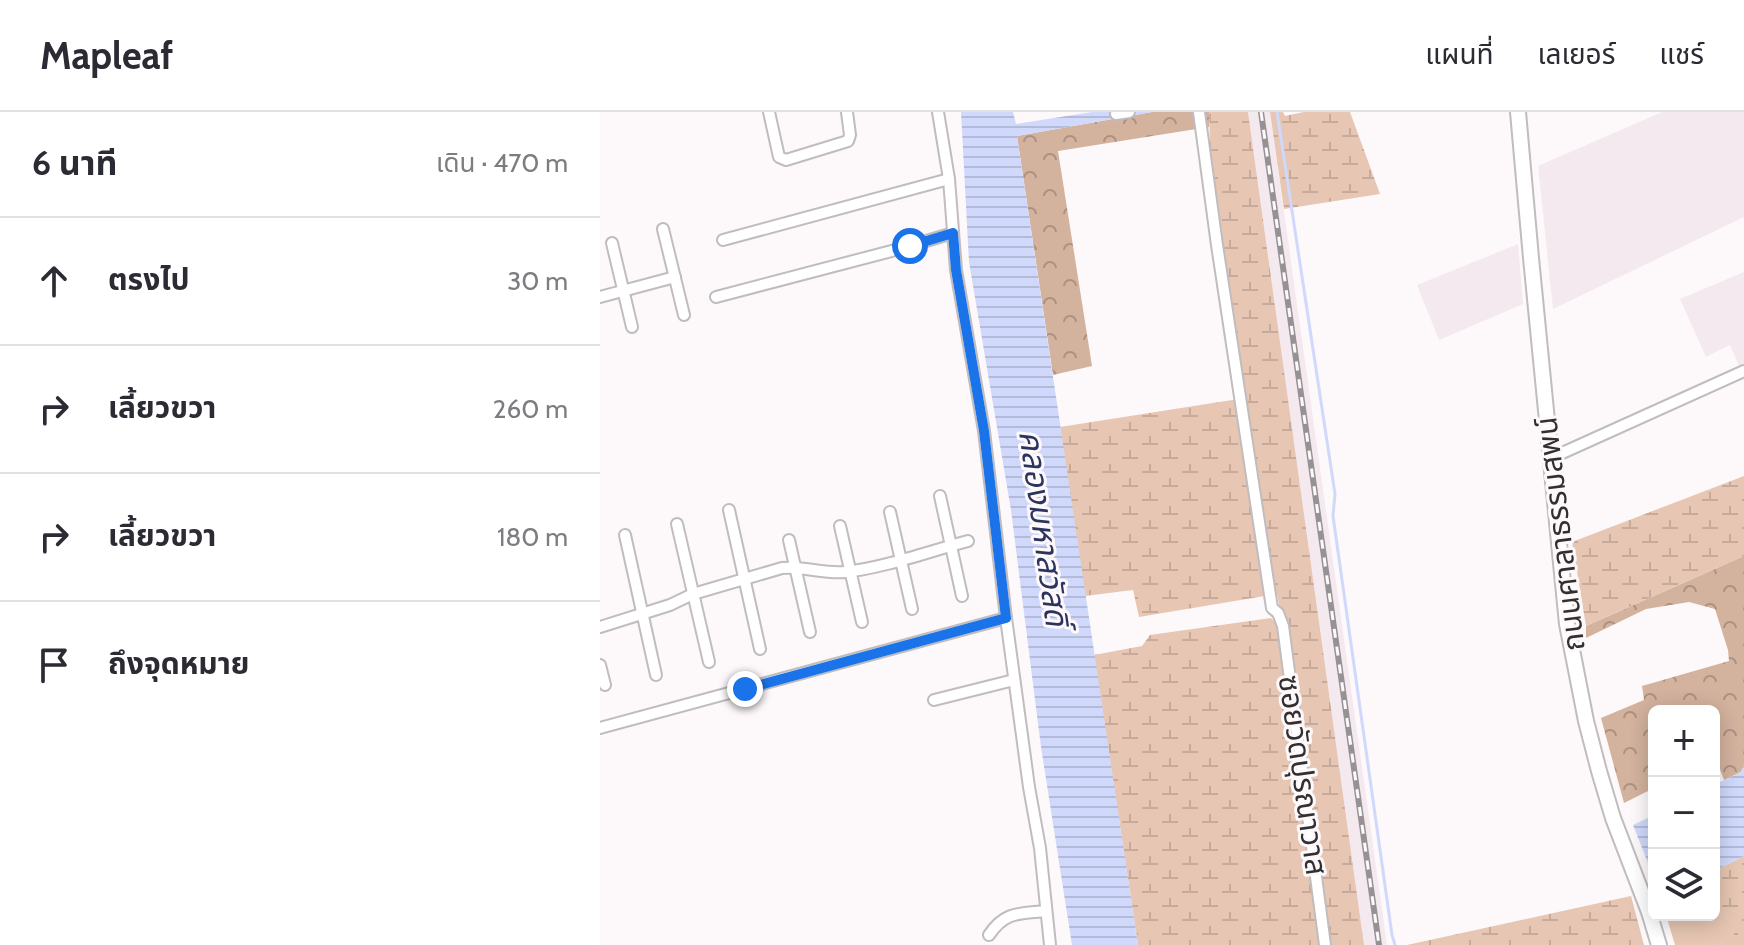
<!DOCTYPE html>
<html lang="th">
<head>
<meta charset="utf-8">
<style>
	body { margin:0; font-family:Cabin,"Noto Sans Thai",sans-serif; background:#f7f7f7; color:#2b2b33 }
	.controls { position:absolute; right:24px; bottom:24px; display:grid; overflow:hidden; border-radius:12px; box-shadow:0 4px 20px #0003 }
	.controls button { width:72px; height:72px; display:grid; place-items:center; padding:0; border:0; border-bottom:2px solid #e1e1e2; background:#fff; color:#2b2b33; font:40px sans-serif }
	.stop { position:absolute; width:24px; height:24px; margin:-18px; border:6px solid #1a73e8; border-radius:50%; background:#fff }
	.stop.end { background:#1a73e8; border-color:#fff; box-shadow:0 2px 8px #0008 }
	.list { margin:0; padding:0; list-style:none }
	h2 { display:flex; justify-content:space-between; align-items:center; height:104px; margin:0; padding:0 32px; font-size:34px }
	h2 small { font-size:26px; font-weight:400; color:#7c7c81 }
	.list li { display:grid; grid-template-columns:52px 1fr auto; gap:24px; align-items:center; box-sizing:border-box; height:128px; padding:0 32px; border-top:2px solid #e1e1e2 }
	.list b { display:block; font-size:30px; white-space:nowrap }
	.list em { font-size:26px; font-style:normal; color:#7c7c81 }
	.icon { flex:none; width:44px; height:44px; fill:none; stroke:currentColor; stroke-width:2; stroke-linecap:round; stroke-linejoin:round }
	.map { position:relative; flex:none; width:1144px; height:833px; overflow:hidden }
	header { display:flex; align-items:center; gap:48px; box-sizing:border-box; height:112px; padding:0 40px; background:#fff; border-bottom:2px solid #e1e1e2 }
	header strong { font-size:38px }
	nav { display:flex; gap:44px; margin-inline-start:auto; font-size:28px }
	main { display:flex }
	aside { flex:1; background:#fff }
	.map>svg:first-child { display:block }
	.built { fill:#f5e9f0 }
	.grass { fill:#e7c6b3 }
	.forest { fill:url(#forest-crowns) }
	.wetland { fill:url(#wetland-marsh) }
	.water { fill:url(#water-rules) }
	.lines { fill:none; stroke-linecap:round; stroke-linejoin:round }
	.stream { stroke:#d0d9fb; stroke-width:3 }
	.street-casing { stroke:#c1bcbe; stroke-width:14 }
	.secondary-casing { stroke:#c1bcbe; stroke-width:18 }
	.street { stroke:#fff; stroke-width:10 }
	.secondary { stroke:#fff; stroke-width:14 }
	.rail-casing { stroke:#969294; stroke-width:6 }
	.rail { stroke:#fdf8fa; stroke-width:3; stroke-dasharray:9; stroke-linecap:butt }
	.route { stroke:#1a73e8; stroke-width:10 }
	.labels { text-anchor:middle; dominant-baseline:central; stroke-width:6; stroke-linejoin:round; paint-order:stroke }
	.street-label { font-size:30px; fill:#312f30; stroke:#fdf8fa }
	.water-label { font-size:32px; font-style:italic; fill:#2b335f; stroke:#fdf8fa }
</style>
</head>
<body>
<header>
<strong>Mapleaf</strong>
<nav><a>แผนที่</a><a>เลเยอร์</a><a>แชร์</a></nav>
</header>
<main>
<aside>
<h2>6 นาที<small>เดิน · 470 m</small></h2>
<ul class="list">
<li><svg class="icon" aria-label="ahead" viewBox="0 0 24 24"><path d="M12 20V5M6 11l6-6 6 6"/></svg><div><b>ตรงไป</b></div><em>30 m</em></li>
<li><svg class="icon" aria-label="right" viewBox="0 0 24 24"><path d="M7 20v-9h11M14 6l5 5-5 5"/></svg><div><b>เลี้ยวขวา</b></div><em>260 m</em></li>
<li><svg class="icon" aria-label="right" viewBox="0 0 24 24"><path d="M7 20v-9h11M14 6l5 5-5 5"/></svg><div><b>เลี้ยวขวา</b></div><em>180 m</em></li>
<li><svg class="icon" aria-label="arrive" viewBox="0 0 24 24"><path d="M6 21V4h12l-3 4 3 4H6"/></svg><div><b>ถึงจุดหมาย</b></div></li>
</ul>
</aside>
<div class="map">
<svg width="1144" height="833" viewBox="0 0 1144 833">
	<defs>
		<pattern id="forest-crowns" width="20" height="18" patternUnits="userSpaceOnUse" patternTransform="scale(2)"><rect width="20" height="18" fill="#d3b29e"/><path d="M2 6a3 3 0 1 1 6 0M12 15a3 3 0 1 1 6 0" fill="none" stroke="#ac9181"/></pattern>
		<pattern id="wetland-marsh" width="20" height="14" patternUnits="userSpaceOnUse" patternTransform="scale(2)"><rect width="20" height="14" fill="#e7c6b3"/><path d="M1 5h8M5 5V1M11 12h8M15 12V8" fill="none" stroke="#c7aa9a"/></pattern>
		<pattern id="water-rules" width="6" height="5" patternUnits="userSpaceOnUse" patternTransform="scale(2)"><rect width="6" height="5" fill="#d0d9fb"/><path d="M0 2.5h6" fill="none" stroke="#b3bbd7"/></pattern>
	</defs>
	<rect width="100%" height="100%" fill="#fdf8fa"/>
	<g class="built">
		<path d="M 648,0 L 670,0 L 787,833 L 764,833 Z"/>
		<path d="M 1062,0 L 1144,0 L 1144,105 L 953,197 L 938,54 Z"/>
		<path d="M 918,132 L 923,192 L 839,228 L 817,173 Z"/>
		<path d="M 1144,160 L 1144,254 L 1140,256 L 1130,233 L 1106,245 L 1080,187 Z"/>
	</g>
	<path class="grass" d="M 1114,775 L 1136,826 L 1117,833 L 1075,833 L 1066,803 L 1114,803 Z"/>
	<g class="forest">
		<path d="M 552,0 L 609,0 L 609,15 L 458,39 L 492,254 L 453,263 L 417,24 Z"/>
		<path d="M 1144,444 L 1144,653 L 1141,660 L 1124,668 L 1116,647 L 1114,647 L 1114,599 L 1054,599 L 1054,676 L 1024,691 L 1001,606 L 1044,588 L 1042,574 L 1129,549 L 1128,538 L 1115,497 L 1089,490 L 1046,497 L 986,526 L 986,514 Z"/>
	</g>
	<g class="wetland">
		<path d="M 609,0 L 648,0 L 764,833 L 730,833 L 687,514 L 679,492 L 677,482 L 539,505 L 533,478 L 485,484 L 460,315 L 645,286 L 610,40 Z"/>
		<path d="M 670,0 L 683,0 L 685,4 L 704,0 L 750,0 L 780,82 L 684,97 Z"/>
		<path d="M 1144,364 L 1144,444 L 986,514 L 972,430 Z"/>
		<path d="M 671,506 L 678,514 L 722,833 L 538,833 L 494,543 L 542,534 L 550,523 Z"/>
		<path d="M 1144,744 L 1144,833 L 1117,833 L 1135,825 L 1114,775 L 1114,759 Z"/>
		<path d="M 1031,784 L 1044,833 L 807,833 L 830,828 Z"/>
	</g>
	<g class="water">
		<path d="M 361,0 L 413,0 L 416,12 L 492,0 L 552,0 L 417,24 L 538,833 L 472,833 L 441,635 L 411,398 L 369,150 Z"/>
		<path d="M 1144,653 L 1144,744 L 1114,759 L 1114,673 L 1141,660 Z"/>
		<path d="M 1054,703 L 1054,766 L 1033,713 Z"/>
	</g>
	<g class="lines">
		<path class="stream" d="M 677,0 L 735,382 L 733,404 L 792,823 L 795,833"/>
		<g class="street-casing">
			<g id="street">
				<path d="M 169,0 L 179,45 L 186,48 L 248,29 L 250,23 L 247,0"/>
				<path d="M 338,0 L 349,67 L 356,158 L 384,319 L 406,506 L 429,675 L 440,736 L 450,833"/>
				<path d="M 599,0 L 617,133 L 672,496 L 678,501 L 683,514 L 725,833"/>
				<path d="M 516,2 L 529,0"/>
				<path d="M 63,117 L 84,203"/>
				<path d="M 123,128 L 349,67"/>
				<path d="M 12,131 L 32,215"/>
				<path d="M 0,185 L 75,165"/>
				<path d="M 116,185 L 303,136 L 353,121"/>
				<path d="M 950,349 L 960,342 L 1144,259"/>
				<path d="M 340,384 L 362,484"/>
				<path d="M 129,398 L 160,537"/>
				<path d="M 290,400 L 312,497"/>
				<path d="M 77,412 L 109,550"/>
				<path d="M 240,414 L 262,510"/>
				<path d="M 25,423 L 56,563"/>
				<path d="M 189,428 L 210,520"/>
				<path d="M 0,515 L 70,493 L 93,482 L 182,456 C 203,454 224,462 245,460 C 283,456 330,439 368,429"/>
				<path d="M 0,553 L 5,573"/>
				<path d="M 334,588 L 414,568"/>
				<path d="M 0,616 L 406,506"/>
				<path d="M 389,823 C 405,799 419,802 446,799"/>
			</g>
		</g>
		<g class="secondary-casing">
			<path id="secondary" d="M 918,0 L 931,146 L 967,512 L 986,609 L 999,659 L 1013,706 L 1049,800 L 1059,833"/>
		</g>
		<use href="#street" class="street"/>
		<use href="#secondary" class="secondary"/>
		<g class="rail-casing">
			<path id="rail" d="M 661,0 L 779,833"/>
		</g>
		<use href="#rail" class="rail"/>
	</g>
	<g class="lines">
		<path class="route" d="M 145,577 L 406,506 L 384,319 L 356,158 L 353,121 L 310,134"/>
	</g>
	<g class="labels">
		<g class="street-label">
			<text transform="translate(960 422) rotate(-97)">ถนนศาลาธรรมสพน์</text>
			<text transform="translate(703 663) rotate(82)">ซอยวัดปุรณาวาส</text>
		</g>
		<g class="water-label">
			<text transform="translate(444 416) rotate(82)">คลองมหาสวัสดิ์</text>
		</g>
	</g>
</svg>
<div class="controls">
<button>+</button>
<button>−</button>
<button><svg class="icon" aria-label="layers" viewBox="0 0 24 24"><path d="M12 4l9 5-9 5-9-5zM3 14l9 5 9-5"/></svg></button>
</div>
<div class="stop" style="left:310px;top:134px"></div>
<div class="stop end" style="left:145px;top:577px"></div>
</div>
</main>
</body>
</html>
